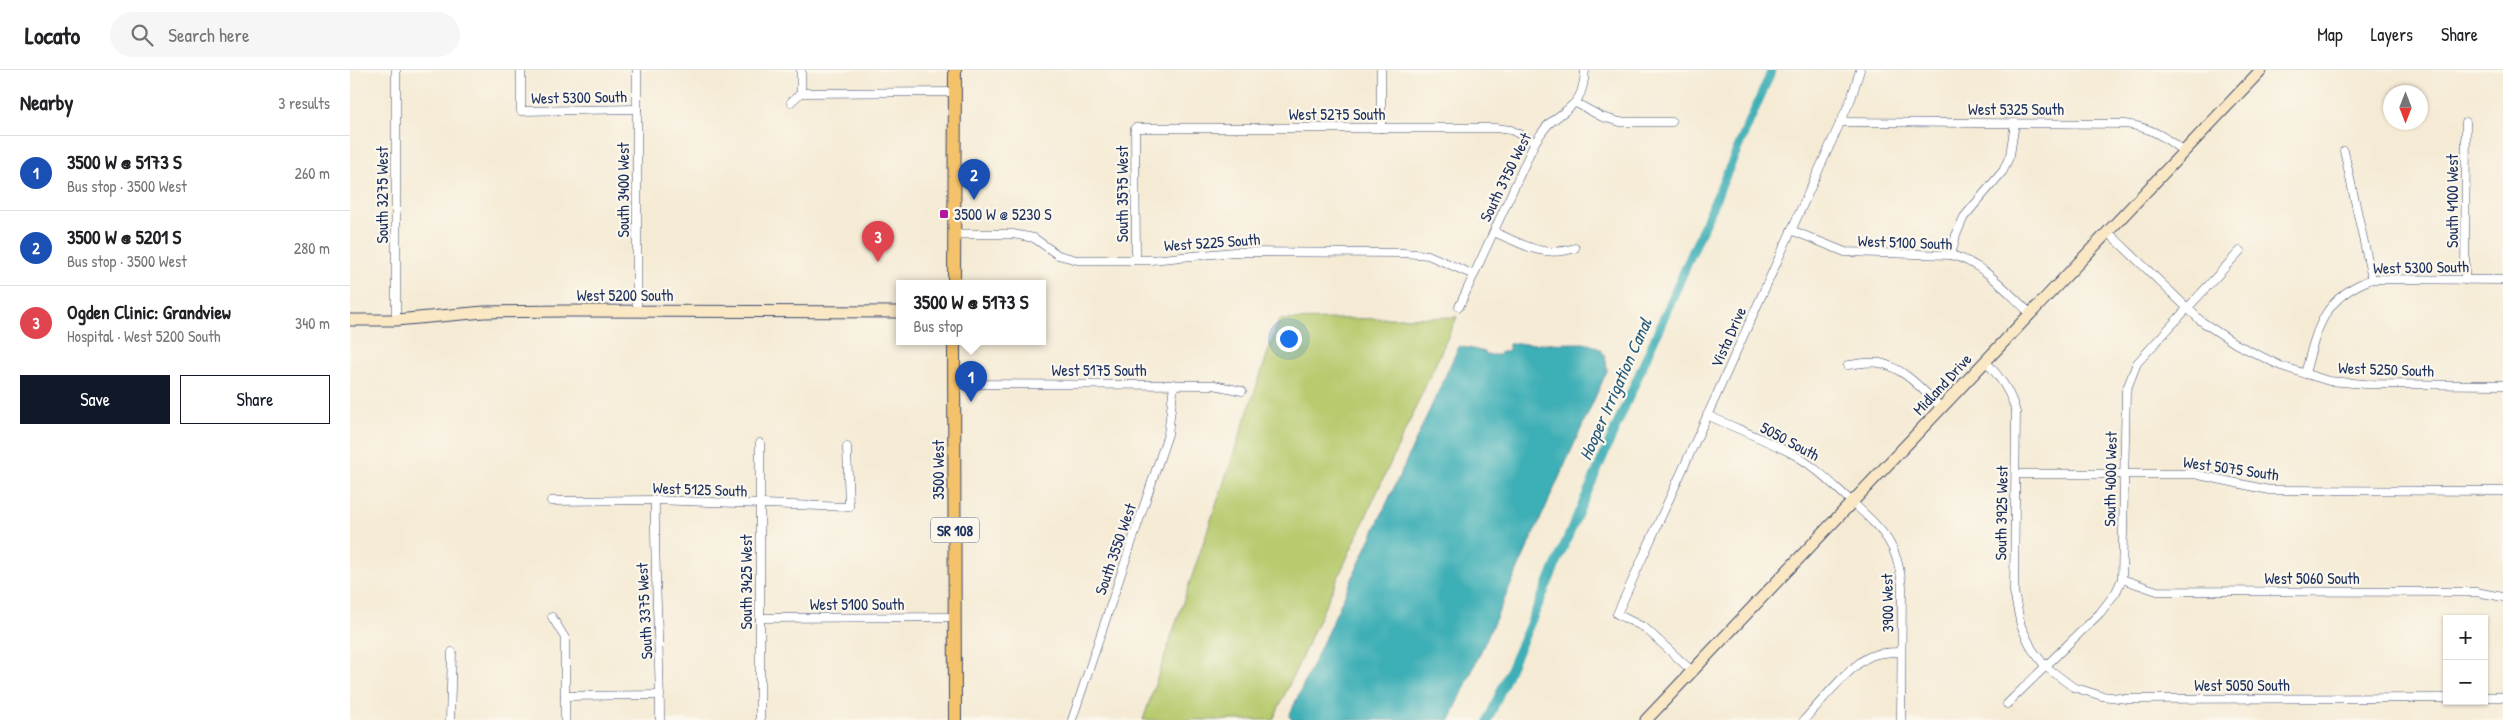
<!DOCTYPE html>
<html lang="en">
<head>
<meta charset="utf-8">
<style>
	body { margin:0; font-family:"Patrick Hand",sans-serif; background:#f6f6f6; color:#202124 }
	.controls { position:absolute; right:15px; bottom:15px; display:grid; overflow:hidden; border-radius:0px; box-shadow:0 1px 4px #0004 }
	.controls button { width:45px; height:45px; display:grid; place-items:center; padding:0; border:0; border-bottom:1px solid #e0e0e0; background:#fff; color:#202124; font:25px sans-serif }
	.compass { position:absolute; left:2033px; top:15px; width:45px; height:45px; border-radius:50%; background:#fff; box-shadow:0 1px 4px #0004; rotate:180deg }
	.you { position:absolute; left:938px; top:268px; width:18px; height:18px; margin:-12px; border:4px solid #fff; border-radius:50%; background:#1a73e8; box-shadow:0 0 0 8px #1a73e833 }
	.badge { display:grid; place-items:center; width:32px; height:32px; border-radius:50%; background:#111827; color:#fff; font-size:16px; font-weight:700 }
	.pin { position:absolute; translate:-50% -41px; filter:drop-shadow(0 1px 2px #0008) }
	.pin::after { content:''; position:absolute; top:26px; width:18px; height:15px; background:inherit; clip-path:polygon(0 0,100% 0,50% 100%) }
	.popup { position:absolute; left:546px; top:210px; width:150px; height:65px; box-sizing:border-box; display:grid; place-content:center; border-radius:0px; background:#fff; filter:drop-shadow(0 1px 4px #0005); font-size:16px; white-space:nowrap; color:#757577 }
	.popup b { font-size:19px; color:#202124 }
	.popup::after { content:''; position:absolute; left:50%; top:100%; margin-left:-10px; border:10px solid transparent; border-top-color:#fff }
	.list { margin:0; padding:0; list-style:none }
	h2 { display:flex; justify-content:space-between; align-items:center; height:65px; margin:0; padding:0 20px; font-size:21px }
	h2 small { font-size:16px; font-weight:400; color:#757577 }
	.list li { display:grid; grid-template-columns:32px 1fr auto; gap:15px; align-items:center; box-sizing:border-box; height:75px; padding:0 20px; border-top:1px solid #e0e0e0 }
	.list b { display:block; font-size:19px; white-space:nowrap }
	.list p { margin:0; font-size:16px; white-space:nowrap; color:#757577 }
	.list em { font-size:16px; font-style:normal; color:#757577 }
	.actions { display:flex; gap:10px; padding:15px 20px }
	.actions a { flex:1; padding:11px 0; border:1px solid #111827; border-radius:0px; text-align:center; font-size:18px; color:#111827 }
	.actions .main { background:#111827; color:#fff }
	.icon { flex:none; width:28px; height:28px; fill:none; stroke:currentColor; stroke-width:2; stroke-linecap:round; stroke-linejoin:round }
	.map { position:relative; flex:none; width:2153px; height:650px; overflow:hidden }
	header { display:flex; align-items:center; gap:30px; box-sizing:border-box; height:70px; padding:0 25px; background:#fff; border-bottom:1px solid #e0e0e0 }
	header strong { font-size:24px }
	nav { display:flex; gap:28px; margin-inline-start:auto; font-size:18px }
	.search { width:350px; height:45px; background:#f6f6f6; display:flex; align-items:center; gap:12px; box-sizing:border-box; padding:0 18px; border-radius:28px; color:#757577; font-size:19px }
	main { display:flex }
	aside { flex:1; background:#fff }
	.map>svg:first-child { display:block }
	.green { fill:#b7ca6e; stroke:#697c66 }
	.water { fill:#3eafb6; stroke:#2c6f8a }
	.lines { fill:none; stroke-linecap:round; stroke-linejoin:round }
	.canal { stroke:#3eafb6; stroke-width:9 }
	.street-casing { stroke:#3c4b70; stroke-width:9 }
	.secondary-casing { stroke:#3c4b70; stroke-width:13 }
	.primary-casing { stroke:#3c4b70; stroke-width:14 }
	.street { stroke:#fff; stroke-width:8 }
	.secondary { stroke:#fae7c3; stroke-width:11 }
	.primary { stroke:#f3c26a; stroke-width:12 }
	.poi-dot { fill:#b5179e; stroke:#fbf7ec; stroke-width:2 }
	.labels { text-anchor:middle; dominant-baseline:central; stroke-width:4.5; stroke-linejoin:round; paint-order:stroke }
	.shield { fill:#fbf7ec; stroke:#5e6b89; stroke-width:1 }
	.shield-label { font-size:15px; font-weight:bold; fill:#1b2f5e }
	.street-label { font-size:16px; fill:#1b2f5e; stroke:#fbf7ec }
	.poi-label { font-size:16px; fill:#1b2f5e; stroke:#fbf7ec; text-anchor:start }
	.water-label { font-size:18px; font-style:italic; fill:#275c7d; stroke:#fbf7ec }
</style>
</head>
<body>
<header>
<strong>Locato</strong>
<div class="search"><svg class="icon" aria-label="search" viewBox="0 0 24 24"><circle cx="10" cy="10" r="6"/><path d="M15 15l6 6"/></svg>Search here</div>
<nav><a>Map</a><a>Layers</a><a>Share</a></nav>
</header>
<main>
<aside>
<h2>Nearby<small>3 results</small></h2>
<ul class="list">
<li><span class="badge" style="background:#1a4fb4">1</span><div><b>3500 W @ 5173 S</b><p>Bus stop · 3500 West</p></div><em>260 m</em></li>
<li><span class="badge" style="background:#1a4fb4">2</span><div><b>3500 W @ 5201 S</b><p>Bus stop · 3500 West</p></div><em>280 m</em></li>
<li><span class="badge" style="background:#e0444e">3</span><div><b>Ogden Clinic: Grandview</b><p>Hospital · West 5200 South</p></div><em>340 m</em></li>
</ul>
<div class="actions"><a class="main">Save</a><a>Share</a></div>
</aside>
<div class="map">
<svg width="2153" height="650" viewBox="0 0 2153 650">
	<rect width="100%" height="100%" fill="#fbf7ec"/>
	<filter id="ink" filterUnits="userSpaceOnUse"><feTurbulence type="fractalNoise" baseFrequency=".02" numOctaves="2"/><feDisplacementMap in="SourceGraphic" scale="10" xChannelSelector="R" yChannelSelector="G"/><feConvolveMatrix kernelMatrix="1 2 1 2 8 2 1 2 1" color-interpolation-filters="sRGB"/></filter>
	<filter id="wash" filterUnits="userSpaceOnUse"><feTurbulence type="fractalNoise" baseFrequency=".0096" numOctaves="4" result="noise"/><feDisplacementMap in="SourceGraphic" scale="20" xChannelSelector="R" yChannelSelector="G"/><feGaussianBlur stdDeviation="1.12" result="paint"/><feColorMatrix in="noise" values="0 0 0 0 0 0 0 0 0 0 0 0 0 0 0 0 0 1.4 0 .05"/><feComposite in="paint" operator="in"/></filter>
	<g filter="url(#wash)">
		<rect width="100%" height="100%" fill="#f5ebd5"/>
		<path class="green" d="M 1107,247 L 923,650 L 793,650 L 929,250 Z"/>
		<path class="water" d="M 1234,273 C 1252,277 1256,282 1257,301 L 1100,650 L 942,650 L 939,646 L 1109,276 L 1135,282 L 1135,285 L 1150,285 L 1150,282 L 1159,281 L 1159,274 Z"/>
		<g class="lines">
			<path class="canal" d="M 1138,650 L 1422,0"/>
		</g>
	</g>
	<g filter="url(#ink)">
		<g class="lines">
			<g class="street-casing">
				<g id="street">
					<path d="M 46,0 L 46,250"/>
					<path d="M 171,0 L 171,41 L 287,39"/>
					<path d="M 287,0 L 287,241"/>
					<path d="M 451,0 L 451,23"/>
					<path d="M 1031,0 L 1031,58"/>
					<path d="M 451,23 L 605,22"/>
					<path d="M 441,32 L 451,23"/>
					<path d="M 1226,33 L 1252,47 L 1270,52 L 1322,52"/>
					<path d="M 1490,52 L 1775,54 C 1800,57 1814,66 1834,82"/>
					<path d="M 1994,81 L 2022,209"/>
					<path d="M 1441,160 L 1495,182 L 1601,185 C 1635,194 1656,221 1681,244"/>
					<path d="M 1144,162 C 1173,174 1194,189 1225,178"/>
					<path d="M 1758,162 L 1851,251 L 1886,274 L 1931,296 L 1979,311 L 2015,314 L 2153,315"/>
					<path d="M 605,164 L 663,164 L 684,168 L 708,185 L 727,190 L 801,190 L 884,182 L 1054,183 L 1078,185 L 1124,205"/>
					<path d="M 1601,185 L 1606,165 L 1614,147 L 1653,101 L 1660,85 L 1665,53"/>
					<path d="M 786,189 L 785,58 L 1145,58 L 1161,60 L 1185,72"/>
					<path d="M 2115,210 L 2116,52"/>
					<path d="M 1109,237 L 1185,72 C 1190,66 1194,58 1200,53 C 1223,34 1233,33 1235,0"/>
					<path d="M 1636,292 C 1651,308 1660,321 1666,342 L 1664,522 L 1671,556 L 1682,579 L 1695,596 L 1723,617 L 1752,626 L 1777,629 L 2097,628"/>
					<path d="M 1498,295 C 1508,294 1520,291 1530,293 C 1555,298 1574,322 1592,338"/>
					<path d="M 1955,304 C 1967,258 1973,227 2022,209 L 2153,210"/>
					<path d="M 605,314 L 864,315 L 892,321"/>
					<path d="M 1357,345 C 1385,358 1414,369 1441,383 C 1464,395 1482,414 1501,431 C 1531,459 1548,472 1552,516 L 1551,650"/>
					<path d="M 1666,404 L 1844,404 L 1919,420 L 2153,421"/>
					<path d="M 305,430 C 304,504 310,577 310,650"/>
					<path d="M 201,431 L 305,430 L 499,437 L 497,377"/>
					<path d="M 1772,509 L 1807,521 L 2126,522 L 2153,527"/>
					<path d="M 202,547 L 215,568 L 215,650"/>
					<path d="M 410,548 L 605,547"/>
					<path d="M 1342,601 L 1295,558 L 1267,544 L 1501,29 L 1510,0"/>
					<path d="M 215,626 L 310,625"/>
					<path d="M 2134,627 L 2153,627"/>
					<path d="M 1657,634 L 1750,543 L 1766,522 L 1772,509 L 1776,321 L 1787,293 L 1890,181"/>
					<path d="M 100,650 L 102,582"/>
					<path d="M 410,650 L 410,373"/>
					<path d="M 722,650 L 818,364 L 824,314"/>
					<path d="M 1454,650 C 1470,633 1501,594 1521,586 C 1531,582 1541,582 1551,582"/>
				</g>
			</g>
			<g class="secondary-casing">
				<g id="secondary">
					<path d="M 0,250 L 46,250 L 134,242 L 214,241 L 550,242"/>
					<path d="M 1296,650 L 1911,0"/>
				</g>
			</g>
			<g class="primary-casing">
				<g id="primary">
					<path d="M 604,213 L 605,0"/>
					<path d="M 604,271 L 605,650"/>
				</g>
			</g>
			<use href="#street" class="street"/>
			<use href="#secondary" class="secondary"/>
			<use href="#primary" class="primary"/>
		</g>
	</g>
	<rect class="poi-dot" x="589" y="139" width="10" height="10" rx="2.5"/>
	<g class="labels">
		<rect class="shield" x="581" y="447.5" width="48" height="25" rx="4"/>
		<g class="shield-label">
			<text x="605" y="460">SR 108</text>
		</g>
		<g class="street-label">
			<text transform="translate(229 27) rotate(-1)">West 5300 South</text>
			<text x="1666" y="39">West 5325 South</text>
			<text x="987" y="44">West 5275 South</text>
			<text transform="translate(1155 107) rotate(-64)">South 3750 West</text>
			<text transform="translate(273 120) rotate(-90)">South 3400 West</text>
			<text transform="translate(772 124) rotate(-90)">South 3575 West</text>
			<text transform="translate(32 125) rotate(-90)">South 3275 West</text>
			<text transform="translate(2102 131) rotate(-90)">South 4100 West</text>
			<text transform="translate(862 172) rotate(-4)">West 5225 South</text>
			<text transform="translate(1555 172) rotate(2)">West 5100 South</text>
			<text transform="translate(2071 197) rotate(-1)">West 5300 South</text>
			<text x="275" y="225">West 5200 South</text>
			<text transform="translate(1378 267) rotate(-66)">Vista Drive</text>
			<text transform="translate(2036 299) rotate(2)">West 5250 South</text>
			<text x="749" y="300">West 5175 South</text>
			<text transform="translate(1592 314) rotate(-47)">Midland Drive</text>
			<text transform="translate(1440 371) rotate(28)">5050 South</text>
			<text transform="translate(1881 398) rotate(8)">West 5075 South</text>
			<text transform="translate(588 400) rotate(-90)">3500 West</text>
			<text transform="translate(1760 409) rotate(-89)">South 4000 West</text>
			<text transform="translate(350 419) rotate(2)">West 5125 South</text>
			<text transform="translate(1651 443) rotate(-89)">South 3925 West</text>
			<text transform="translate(765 479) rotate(-71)">South 3550 West</text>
			<text x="1962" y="508">West 5060 South</text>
			<text transform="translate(396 512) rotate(-90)">South 3425 West</text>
			<text transform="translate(1537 533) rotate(-91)">3900 West</text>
			<text x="507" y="534">West 5100 South</text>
			<text transform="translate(294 541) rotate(-93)">South 3375 West</text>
			<text x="1892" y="615">West 5050 South</text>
		</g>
		<g class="poi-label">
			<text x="604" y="144">3500 W @ 5230 S</text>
		</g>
		<g class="water-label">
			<text transform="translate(1265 319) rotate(-66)">Hooper Irrigation Canal</text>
		</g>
	</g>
</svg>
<div class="controls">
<button>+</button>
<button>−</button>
</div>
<svg class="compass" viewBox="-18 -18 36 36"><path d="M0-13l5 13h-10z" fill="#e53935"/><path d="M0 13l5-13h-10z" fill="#757577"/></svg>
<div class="you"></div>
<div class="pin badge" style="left:621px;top:332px;background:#1a4fb4">1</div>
<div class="popup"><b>3500 W @ 5173 S</b>Bus stop</div>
<div class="pin badge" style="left:624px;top:130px;background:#1a4fb4">2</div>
<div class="pin badge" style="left:528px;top:192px;background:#e0444e">3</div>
</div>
</main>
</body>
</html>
